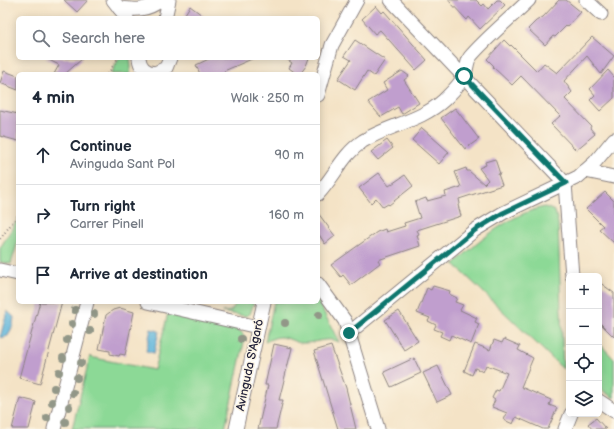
<!DOCTYPE html>
<html lang="en">
<head>
<meta charset="utf-8">
<style>
	body { margin:0; font-family:"Balsamiq Sans",sans-serif; background:#f6f6f7; color:#1f2937 }
	.controls { position:absolute; right:12px; bottom:12px; display:grid; overflow:hidden; border-radius:6px; box-shadow:0 2px 10px #0003 }
	.controls button { width:36px; height:36px; display:grid; place-items:center; padding:0; border:0; border-bottom:1px solid #e0e1e3; background:#fff; color:#1f2937; font:20px sans-serif }
	.stop { position:absolute; width:12px; height:12px; margin:-9px; border:3px solid #0f766e; border-radius:50%; background:#fff }
	.stop.end { background:#0f766e; border-color:#fff; box-shadow:0 1px 4px #0008 }
	.list { margin:0; padding:0; list-style:none }
	h2 { display:flex; justify-content:space-between; align-items:center; height:52px; margin:0; padding:0 16px; font-size:17px }
	h2 small { font-size:13px; font-weight:400; color:#747a83 }
	.list li { display:grid; grid-template-columns:26px 1fr auto; gap:12px; align-items:center; box-sizing:border-box; height:60px; padding:0 16px; border-top:1px solid #e0e1e3 }
	.list b { display:block; font-size:15px; white-space:nowrap }
	.list p { margin:0; font-size:13px; white-space:nowrap; color:#747a83 }
	.list em { font-size:13px; font-style:normal; color:#747a83 }
	.icon { flex:none; width:22px; height:22px; fill:none; stroke:currentColor; stroke-width:2; stroke-linecap:round; stroke-linejoin:round }
	.map { position:relative; flex:none; width:614px; height:429px; overflow:hidden }
	.search { position:absolute; background:#fff; box-shadow:0 2px 10px #0003; left:16px; top:16px; width:304px; height:44px; display:flex; align-items:center; gap:10px; box-sizing:border-box; padding:0 14px; border-radius:6px; color:#747a83; font-size:15px }
	.panel { position:absolute; background:#fff; box-shadow:0 2px 10px #0003; left:16px; top:72px; width:304px; height:232px; border-radius:6px }
	.map>svg:first-child { display:block }
	.green { fill:#8cd996; stroke:#577e68 }
	.water { fill:#5eb5db; stroke:#406c8b }
	.building { fill:#c09ece }
	.lines { fill:none; stroke-linecap:round; stroke-linejoin:round }
	.minor-casing { stroke:#8b8280; stroke-width:15 }
	.path { stroke:#8b8280; stroke-width:2; stroke-dasharray:1 3; stroke-linecap:butt }
	.minor { stroke:#fff; stroke-width:13 }
	.tree { fill:#929788 }
	.route { stroke:#0f766e; stroke-width:5 }
	.labels { text-anchor:middle; dominant-baseline:central; stroke-width:3; stroke-linejoin:round; paint-order:stroke }
	.street-label { font-size:12px; fill:#22223b; stroke:#fcf5e5 }
</style>
</head>
<body>
<div class="map">
<svg width="614" height="429" viewBox="0 0 614 429">
	<rect width="100%" height="100%" fill="#fcf5e5"/>
	<filter id="ink" filterUnits="userSpaceOnUse"><feTurbulence type="fractalNoise" baseFrequency=".025" numOctaves="2"/><feDisplacementMap in="SourceGraphic" scale="8" xChannelSelector="R" yChannelSelector="G"/><feConvolveMatrix kernelMatrix="1 2 1 2 8 2 1 2 1" color-interpolation-filters="sRGB"/></filter>
	<filter id="wash" filterUnits="userSpaceOnUse"><feTurbulence type="fractalNoise" baseFrequency=".012" numOctaves="4" result="noise"/><feDisplacementMap in="SourceGraphic" scale="16" xChannelSelector="R" yChannelSelector="G"/><feGaussianBlur stdDeviation="0.9" result="paint"/><feColorMatrix in="noise" values="0 0 0 0 0 0 0 0 0 0 0 0 0 0 0 0 0 1.4 0 .05"/><feComposite in="paint" operator="in"/></filter>
	<g filter="url(#wash)">
		<rect width="100%" height="100%" fill="#f4e3c6"/>
		<g class="green">
			<path d="M 119,58 L 130,58 L 131,67 L 130,74 L 111,74 Z"/>
			<path d="M 545,207 L 555,211 L 558,223 L 563,369 L 454,264 C 479,241 511,213 545,207 Z"/>
			<path d="M 18,219 L 18,241 L 11,264 L 0,262 L 0,248 Z"/>
			<path d="M 318,301 L 339,342 C 327,336 314,344 301,343 C 294,342 287,337 280,337 C 274,337 270,340 265,342 L 274,302 Z"/>
			<path d="M 237,302 L 254,302 L 250,314 L 245,316 L 222,312 L 231,311 Z"/>
			<path d="M 168,313 L 238,329 L 243,334 L 244,342 L 225,429 L 72,429 L 90,356 L 90,357 L 154,370 Z"/>
			<path d="M 599,343 L 614,359 L 614,398 L 599,388 Z"/>
		</g>
		<g class="water">
			<path d="M 7,311 L 14,317 L 13,325 L 8,336 L 0,338 Z"/>
			<path d="M 151,329 L 159,331 L 154,353 L 146,351 Z"/>
		</g>
		<g id="blocks">
			<g class="building">
				<path d="M 64,0 L 88,0 L 77,12 Z"/>
				<path d="M 448,0 L 476,0 L 482,6 L 484,4 L 488,9 L 497,0 L 500,0 L 505,5 L 480,29 L 469,17 L 467,20 Z"/>
				<path d="M 559,0 L 566,0 L 581,12 L 568,26 L 567,25 L 555,37 L 553,36 L 545,45 L 528,29 L 536,21 L 543,17 Z"/>
				<path d="M 190,6 L 206,18 L 194,18 L 185,14 Z"/>
				<path d="M 376,6 L 382,13 L 384,11 L 427,60 L 416,70 L 380,30 L 375,34 L 362,19 Z"/>
				<path d="M 592,37 L 614,56 L 601,74 L 587,56 L 564,81 L 572,92 L 565,99 L 591,126 L 590,128 L 595,134 L 576,150 L 551,124 L 560,116 L 521,76 L 512,85 L 493,67 L 494,66 L 487,59 L 504,40 L 510,46 L 511,45 L 537,71 L 544,63 L 557,73 Z"/>
				<path d="M 355,40 L 385,60 L 374,76 L 367,71 L 355,90 L 338,79 L 351,60 L 344,56 Z"/>
				<path d="M 45,58 L 83,58 L 65,74 L 54,74 L 59,65 Z"/>
				<path d="M 211,58 L 254,58 L 224,71 L 226,74 L 200,74 L 196,65 Z"/>
				<path d="M 285,58 L 309,58 L 306,66 L 300,74 L 297,74 L 289,68 L 292,63 Z"/>
				<path d="M 608,70 L 614,77 L 614,98 L 600,111 L 590,100 L 595,95 L 590,89 Z"/>
				<path d="M 4,71 L 18,76 L 18,90 L 0,83 Z"/>
				<path d="M 402,71 L 409,76 L 404,80 L 419,103 L 402,114 L 398,107 L 381,117 L 368,102 L 387,90 L 383,83 Z"/>
				<path d="M 455,108 L 479,139 L 465,149 L 441,118 Z"/>
				<path d="M 0,110 L 18,114 L 18,141 L 0,136 Z"/>
				<path d="M 422,128 L 449,152 L 439,164 L 412,140 Z"/>
				<path d="M 387,140 L 393,148 L 378,160 L 371,152 Z"/>
				<path d="M 495,159 L 500,174 L 498,174 L 502,185 L 459,199 L 460,204 L 458,205 L 461,216 L 417,230 L 419,234 L 417,235 L 420,246 L 378,260 L 380,263 L 351,285 L 343,275 L 341,277 L 331,265 L 377,232 L 385,229 L 386,232 L 405,226 L 404,223 L 420,218 L 415,202 L 426,198 L 427,201 L 446,196 L 445,192 L 461,187 L 455,172 L 466,168 L 467,171 L 469,171 L 484,184 L 488,180 L 479,168 L 486,165 L 485,162 Z"/>
				<path d="M 379,173 L 389,186 L 405,175 L 413,186 L 389,205 L 388,204 L 383,207 L 376,198 L 371,203 L 359,188 Z"/>
				<path d="M 605,192 L 614,201 L 614,243 L 599,229 L 603,226 L 586,209 Z"/>
				<path d="M 318,213 L 335,236 L 325,244 L 318,233 Z"/>
				<path d="M 599,282 L 614,293 L 614,337 L 599,322 Z"/>
				<path d="M 433,286 L 450,291 L 449,294 L 457,298 L 455,302 L 463,305 L 460,310 L 477,318 L 475,322 L 479,324 L 471,344 L 451,335 L 449,340 L 440,336 L 442,332 L 434,329 L 436,325 L 428,321 L 430,318 L 417,313 L 427,288 L 431,290 Z"/>
				<path d="M 40,302 L 62,302 L 40,384 L 19,378 Z"/>
				<path d="M 120,308 L 134,312 L 125,355 L 120,354 L 119,356 L 110,354 L 110,351 L 99,349 L 106,315 L 113,310 Z"/>
				<path d="M 399,311 L 418,341 L 404,350 L 385,320 Z"/>
				<path d="M 504,339 L 520,346 L 518,350 L 533,358 L 521,387 L 551,400 L 549,405 L 557,408 L 548,429 L 543,429 L 516,417 L 513,424 L 504,420 L 507,413 L 492,407 L 495,400 L 492,398 L 496,390 L 499,391 L 507,373 L 486,365 L 483,372 L 475,368 L 472,375 L 464,371 L 475,344 L 490,350 L 494,340 L 502,343 Z"/>
				<path d="M 274,344 L 292,348 L 279,400 L 283,400 L 276,429 L 258,429 L 268,385 L 265,385 Z"/>
				<path d="M 331,346 L 346,388 L 356,429 L 338,429 L 314,351 Z"/>
				<path d="M 414,358 L 421,373 L 391,387 L 384,372 Z"/>
				<path d="M 438,366 L 452,395 L 437,402 L 423,373 Z"/>
				<path d="M 20,398 L 36,402 L 29,429 L 12,429 Z"/>
				<path d="M 596,418 L 606,429 L 592,429 L 588,424 Z"/>
			</g>
		</g>
	</g>
	<g filter="url(#ink)">
		<use href="#blocks" fill-opacity="0" stroke="#8b8280" stroke-width="1"/>
		<g class="lines">
			<g class="minor-casing">
				<g id="minor">
					<path d="M 113,0 L 127,18"/>
					<path d="M 391,0 L 565,183 L 572,276"/>
					<path d="M 586,0 L 601,14"/>
					<path d="M 119,8 C 136,10 147,11 161,0"/>
					<path d="M 165,18 L 169,0"/>
					<path d="M 139,58 C 140,68 146,72 155,73 L 166,68 L 170,58"/>
					<path d="M 318,95 L 332,45 L 357,0"/>
					<path d="M 585,171 L 614,177"/>
					<path d="M 318,194 C 334,177 343,154 363,141 C 389,125 421,121 444,100 C 451,93 461,84 465,74 C 467,69 467,61 470,57 C 486,38 512,17 529,0"/>
					<path d="M 0,270 L 18,274"/>
					<path d="M 318,284 L 345,321 L 378,429"/>
					<path d="M 148,302 L 258,327"/>
					<path d="M 349,333 L 475,230 L 503,213 L 578,177 L 595,162 L 614,139"/>
					<path d="M 599,401 L 614,411"/>
					<path d="M 54,429 L 87,302"/>
					<path d="M 236,429 L 264,302"/>
					<path d="M 565,429 L 571,414"/>
				</g>
			</g>
			<g class="path">
				<path d="M 108,74 L 118,58"/>
				<path d="M 0,239 L 18,215"/>
			</g>
			<use href="#minor" class="minor"/>
		</g>
		<g class="tree">
			<circle cx="75" cy="310" r="4"/>
			<circle cx="94" cy="314" r="4"/>
			<circle cx="319" cy="315" r="4"/>
			<circle cx="285" cy="323" r="4"/>
			<circle cx="72" cy="324" r="4"/>
			<circle cx="90" cy="331" r="4"/>
			<circle cx="241" cy="339" r="4"/>
			<circle cx="67" cy="340" r="4"/>
			<circle cx="63" cy="358" r="4"/>
			<circle cx="81" cy="363" r="4"/>
			<circle cx="59" cy="372" r="4"/>
			<circle cx="77" cy="378" r="4"/>
			<circle cx="54" cy="388" r="4"/>
			<circle cx="73" cy="393" r="4"/>
			<circle cx="52" cy="402" r="4"/>
			<circle cx="69" cy="407" r="4"/>
			<circle cx="47" cy="418" r="4"/>
			<circle cx="65" cy="422" r="4"/>
		</g>
	</g>
	<g class="lines" filter="url(#ink)">
		<path class="route" d="M 349,333 L 475,230 L 503,213 L 566,183 L 464,76"/>
	</g>
	<g class="labels">
		<g class="street-label">
			<text transform="translate(250 365) rotate(-78)">Avinguda S'Agaró</text>
		</g>
	</g>
</svg>
<div class="controls">
<button>+</button>
<button>−</button>
<button><svg class="icon" aria-label="locate" viewBox="0 0 24 24"><circle cx="12" cy="12" r="6"/><path d="M12 2v4M12 18v4M2 12h4M18 12h4"/></svg></button>
<button><svg class="icon" aria-label="layers" viewBox="0 0 24 24"><path d="M12 4l9 5-9 5-9-5zM3 14l9 5 9-5"/></svg></button>
</div>
<div class="stop" style="left:464px;top:76px"></div>
<div class="stop end" style="left:349px;top:333px"></div>
<div class="search"><svg class="icon" aria-label="search" viewBox="0 0 24 24"><circle cx="10" cy="10" r="6"/><path d="M15 15l6 6"/></svg>Search here</div>
<section class="panel">
<h2>4 min<small>Walk · 250 m</small></h2>
<ul class="list">
<li><svg class="icon" aria-label="ahead" viewBox="0 0 24 24"><path d="M12 20V5M6 11l6-6 6 6"/></svg><div><b>Continue</b><p>Avinguda Sant Pol</p></div><em>90 m</em></li>
<li><svg class="icon" aria-label="right" viewBox="0 0 24 24"><path d="M7 20v-9h11M14 6l5 5-5 5"/></svg><div><b>Turn right</b><p>Carrer Pinell</p></div><em>160 m</em></li>
<li><svg class="icon" aria-label="arrive" viewBox="0 0 24 24"><path d="M6 21V4h12l-3 4 3 4H6"/></svg><div><b>Arrive at destination</b></div></li>
</ul>
</section>
</div>
</body>
</html>
